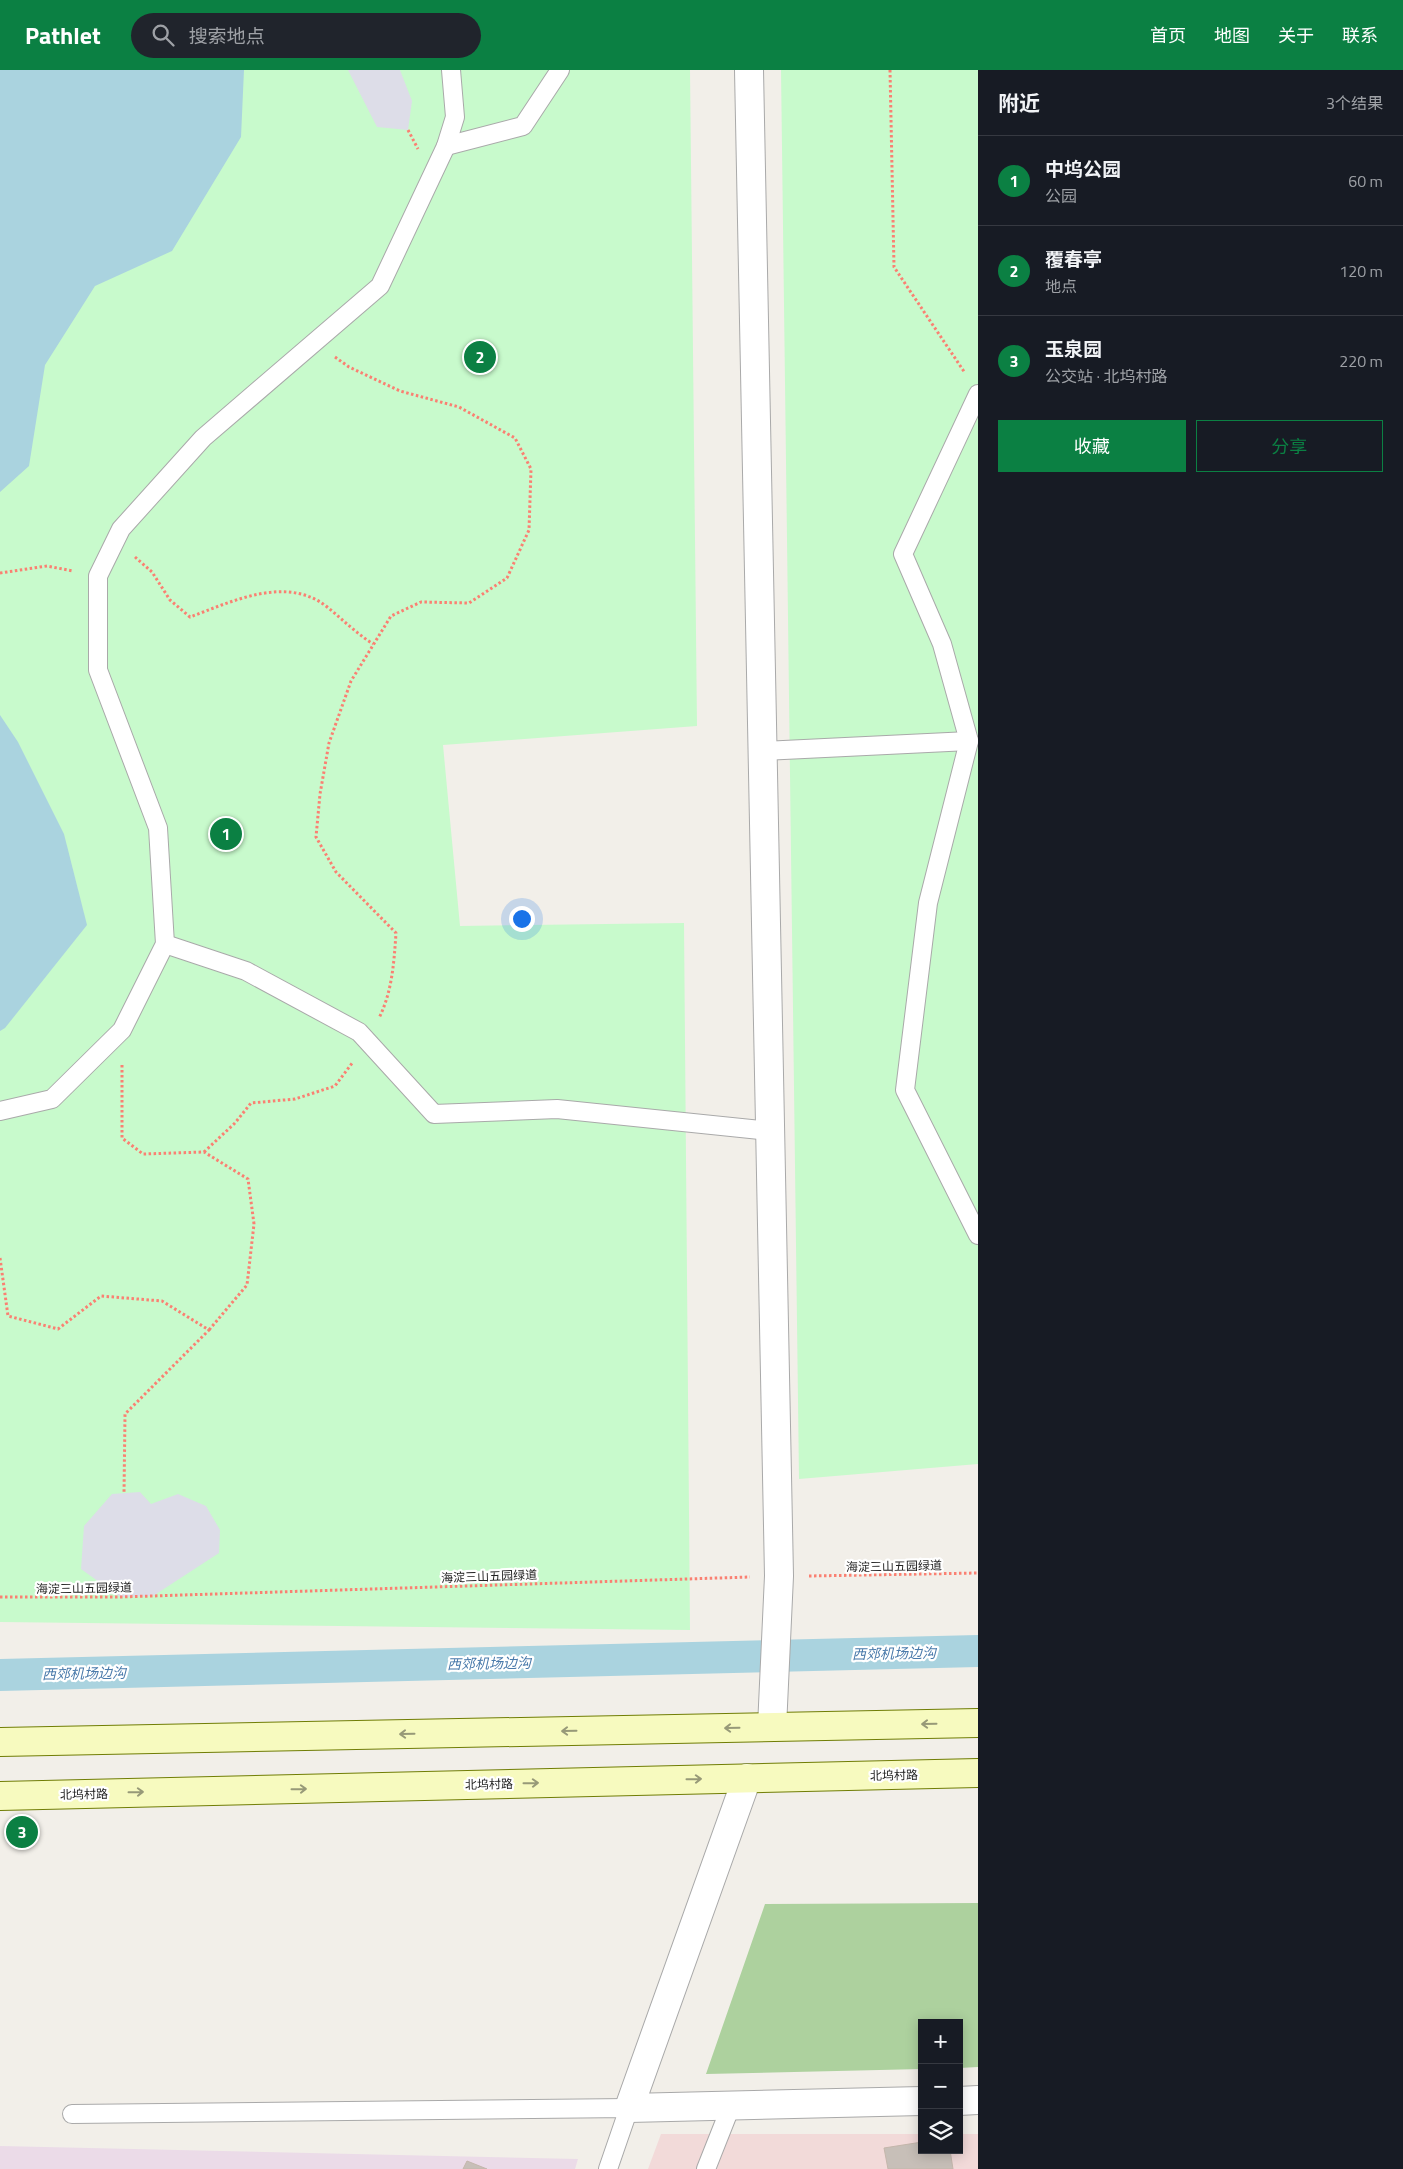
<!DOCTYPE html>
<html lang="zh">
<head>
<meta charset="utf-8">
<style>
	body { margin:0; font-family:"Titillium Web","Noto Sans SC",sans-serif; background:#20242c; color:#f1f3f6 }
	.controls { position:absolute; right:15px; bottom:15px; display:grid; overflow:hidden; border-radius:0px; box-shadow:0 2px 12px #0003 }
	.controls button { width:45px; height:45px; display:grid; place-items:center; padding:0; border:0; border-bottom:1px solid #363941; background:#171b24; color:#f1f3f6; font:25px sans-serif }
	.you { position:absolute; left:521px; top:848px; width:18px; height:18px; margin:-12px; border:4px solid #fff; border-radius:50%; background:#1a73e8; box-shadow:0 0 0 8px #1a73e833 }
	.badge { display:grid; place-items:center; width:32px; height:32px; border-radius:50%; background:#0b8043; color:#fff; font-size:16px; font-weight:700 }
	.pin { position:absolute; translate:-50% -50%; border:2px solid #fff; box-shadow:0 1px 5px #0006 }
	.list { margin:0; padding:0; list-style:none }
	h2 { display:flex; justify-content:space-between; align-items:center; height:65px; margin:0; padding:0 20px; font-size:21px }
	h2 small { font-size:16px; font-weight:400; color:#9ea1a6 }
	.list li { display:grid; grid-template-columns:32px 1fr auto; gap:15px; align-items:center; box-sizing:border-box; height:90px; padding:0 20px; border-top:1px solid #363941 }
	.list b { display:block; font-size:19px; white-space:nowrap }
	.list p { margin:0; font-size:16px; white-space:nowrap; color:#9ea1a6 }
	.list em { font-size:16px; font-style:normal; color:#9ea1a6 }
	.actions { display:flex; gap:10px; padding:15px 20px }
	.actions a { flex:1; padding:11px 0; border:1px solid #0b8043; border-radius:0px; text-align:center; font-size:18px; color:#0b8043 }
	.actions .main { background:#0b8043; color:#fff }
	.icon { flex:none; width:28px; height:28px; fill:none; stroke:currentColor; stroke-width:2; stroke-linecap:round; stroke-linejoin:round }
	.map { position:relative; flex:none; width:978px; height:2099px; overflow:hidden }
	header { display:flex; align-items:center; gap:30px; box-sizing:border-box; height:70px; padding:0 25px; background:#0b8043; color:#fff }
	header strong { font-size:24px }
	nav { display:flex; gap:28px; margin-inline-start:auto; font-size:18px }
	.search { width:350px; height:45px; background:#20242c; display:flex; align-items:center; gap:12px; box-sizing:border-box; padding:0 18px; border-radius:28px; color:#9ea1a6; font-size:19px }
	main { display:flex }
	aside { flex:1; background:#171b24 }
	.map>svg:first-child { display:block }
	.commercial { fill:#f2dad9 }
	.industrial { fill:#ebdbe8 }
	.forest { fill:#add19e }
	.park { fill:#c8facc }
	.plaza { fill:#dddde8 }
	.water { fill:#aad3df }
	.lines { fill:none; stroke-linecap:round; stroke-linejoin:round }
	.canal { stroke:#aad3df; stroke-width:32 }
	.building { fill:#c7bfb8; stroke:#c4b6ab }
	.lane-casing { stroke:#a9a9a9; stroke-width:20 }
	.street-casing { stroke:#a9a9a9; stroke-width:30 }
	.secondary-casing { stroke:#707d05; stroke-width:30 }
	.path { stroke:#fa8072; stroke-width:3; stroke-dasharray:2.5 2.5; stroke-linecap:butt }
	.lane { stroke:#fff; stroke-width:18 }
	.street { stroke:#fff; stroke-width:28 }
	.secondary { stroke:#f7fabf; stroke-width:28 }
	.oneway { stroke:#979978 }
	.labels { text-anchor:middle; dominant-baseline:central; stroke-width:4.5; stroke-linejoin:round; paint-order:stroke }
	.street-label { font-size:12px; fill:#222; stroke:#fff }
	.water-label { font-size:14px; font-style:italic; fill:#4a7aab; stroke:#fff }
</style>
</head>
<body>
<header>
<strong>Pathlet</strong>
<div class="search"><svg class="icon" aria-label="search" viewBox="0 0 24 24"><circle cx="10" cy="10" r="6"/><path d="M15 15l6 6"/></svg>搜索地点</div>
<nav><a>首页</a><a>地图</a><a>关于</a><a>联系</a></nav>
</header>
<main>
<div class="map">
<svg width="978" height="2099" viewBox="0 0 978 2099">
	<rect width="100%" height="100%" fill="#f2efe9"/>
	<path class="commercial" d="M 661,2064 L 922,2064 L 922,2080 L 959,2080 L 959,2064 L 978,2064 L 978,2099 L 648,2099 Z"/>
	<path class="industrial" d="M 0,2076 L 578,2089 L 575,2099 L 0,2099 Z"/>
	<path class="forest" d="M 978,1833 L 978,1997 L 959,1998 L 959,1953 L 922,1953 L 922,1999 L 706,2004 L 765,1834 Z"/>
	<g class="park">
		<path d="M 0,0 L 690,0 L 697,656 L 443,675 L 460,856 L 684,853 L 690,1560 L 0,1552 Z"/>
		<path d="M 781,0 L 978,0 L 978,1394 L 799,1409 Z"/>
	</g>
	<g class="plaza">
		<path d="M 348,0 L 400,0 L 412,31 L 408,60 L 377,57 Z"/>
		<path d="M 140,1422 L 151,1434 L 178,1424 L 206,1436 L 220,1460 L 219,1483 L 153,1526 L 120,1527 L 81,1499 L 84,1456 L 112,1424 Z"/>
	</g>
	<g class="water">
		<path d="M 0,0 L 244,0 L 241,67 L 172,181 L 95,216 L 45,295 L 29,396 L 0,422 Z"/>
		<path d="M 0,645 L 18,672 L 64,764 L 87,855 L 5,958 L 0,961 Z"/>
	</g>
	<g class="lines">
		<path class="canal" d="M 0,1605 L 978,1581"/>
	</g>
	<g class="building">
		<path d="M 486,274 L 491,293 L 477,299 L 468,282 Z"/>
		<path d="M 922,2072 L 922,2080 L 950,2080 L 953,2099 L 888,2099 L 884,2078 Z"/>
		<path d="M 467,2091 L 487,2099 L 463,2099 Z"/>
	</g>
	<g class="lines">
		<g class="lane-casing">
			<g id="lane">
				<path d="M 446,76 L 523,56 L 560,0"/>
				<path d="M 978,324 L 903,484 L 942,574 L 969,671 L 928,833 L 905,1020 L 978,1165"/>
				<path d="M 763,681 L 969,671"/>
				<path d="M 165,874 L 246,901 L 359,962 L 434,1044 L 557,1039 L 770,1061"/>
				<path d="M 0,1041 L 52,1029 L 122,960 L 165,874 L 158,758 L 98,600 L 98,506 L 121,459 L 203,368 L 380,216 L 446,76 L 455,47 L 451,0"/>
				<path d="M 72,2044 L 629,2038 L 608,2099"/>
				<path d="M 706,2099 L 731,2036"/>
			</g>
		</g>
		<g class="street-casing">
			<g id="street">
				<path d="M 749,0 L 779,1506 L 772,1657"/>
				<path d="M 747,1708 L 629,2038 L 922,2031"/>
				<path d="M 959,2031 L 978,2030"/>
			</g>
		</g>
		<g class="secondary-casing">
			<g id="secondary">
				<path d="M 0,1672 L 978,1653"/>
				<path d="M 0,1726 L 978,1703"/>
			</g>
		</g>
		<g class="path">
			<path d="M 890,0 L 894,197 L 965,303"/>
			<path d="M 408,60 L 418,79"/>
			<path d="M 335,287 L 349,297 L 400,321 L 459,337 L 515,368 L 531,399 L 529,460 L 507,508 L 469,533 L 421,532 L 391,546 L 351,611 L 329,673 L 320,724 L 316,767 L 336,802 L 396,863 C 394,893 392,922 379,948"/>
			<path d="M 135,487 L 152,502 L 170,530 L 190,547 C 231,532 285,505 326,536 C 342,549 356,563 373,574"/>
			<path d="M 0,503 L 47,496 L 73,501"/>
			<path d="M 122,995 L 122,1068 L 143,1084 L 204,1082 L 248,1109 L 254,1154 L 247,1215 L 209,1260"/>
			<path d="M 204,1082 L 235,1053 L 251,1033 L 295,1029 L 335,1016 L 353,992"/>
			<path d="M 0,1188 L 8,1246 L 58,1259 L 101,1226 L 162,1231 L 209,1260 L 125,1344 L 124,1424"/>
			<path d="M 809,1506 L 978,1503"/>
			<path d="M 0,1527 L 120,1527 L 750,1507"/>
		</g>
		<use href="#lane" class="lane"/>
		<use href="#street" class="street"/>
		<use href="#secondary" class="secondary"/>
	</g>
	<defs><path id="oneway-shaft" d="M-6 0H5M1.5-3L5.5 0L1.5 3" fill="none" stroke-width="1.6" stroke-linecap="round" stroke-linejoin="round" transform="scale(1.25)"/></defs>
	<g class="oneway">
		<use href="#oneway-shaft" transform="translate(929 1654) rotate(179)"/>
		<use href="#oneway-shaft" transform="translate(732 1658) rotate(179)"/>
		<use href="#oneway-shaft" transform="translate(569 1661) rotate(179)"/>
		<use href="#oneway-shaft" transform="translate(407 1664) rotate(179)"/>
		<use href="#oneway-shaft" transform="translate(694 1709) rotate(-1)"/>
		<use href="#oneway-shaft" transform="translate(531 1713) rotate(-1)"/>
		<use href="#oneway-shaft" transform="translate(299 1719) rotate(-1)"/>
		<use href="#oneway-shaft" transform="translate(136 1722) rotate(-1)"/>
	</g>
	<g class="labels">
		<g class="street-label">
			<text transform="translate(894 1496) rotate(-1)">海淀三山五园绿道</text>
			<text transform="translate(489 1506) rotate(-2)">海淀三山五园绿道</text>
			<text transform="translate(84 1518) rotate(-1)">海淀三山五园绿道</text>
			<text transform="translate(894 1705) rotate(-1)">北坞村路</text>
			<text transform="translate(489 1714) rotate(-1)">北坞村路</text>
			<text transform="translate(84 1724) rotate(-1)">北坞村路</text>
		</g>
		<g class="water-label">
			<text transform="translate(894 1583) rotate(-1)">西郊机场边沟</text>
			<text transform="translate(489 1593) rotate(-1)">西郊机场边沟</text>
			<text transform="translate(84 1603) rotate(-1)">西郊机场边沟</text>
		</g>
	</g>
</svg>
<div class="controls">
<button>+</button>
<button>−</button>
<button><svg class="icon" aria-label="layers" viewBox="0 0 24 24"><path d="M12 4l9 5-9 5-9-5zM3 14l9 5 9-5"/></svg></button>
</div>
<div class="you"></div>
<div class="pin badge" style="left:226px;top:764px">1</div>
<div class="pin badge" style="left:480px;top:287px">2</div>
<div class="pin badge" style="left:22px;top:1762px">3</div>
</div>
<aside>
<h2>附近<small>3个结果</small></h2>
<ul class="list">
<li><span class="badge">1</span><div><b>中坞公园</b><p>公园</p></div><em>60 m</em></li>
<li><span class="badge">2</span><div><b>覆春亭</b><p>地点</p></div><em>120 m</em></li>
<li><span class="badge">3</span><div><b>玉泉园</b><p>公交站 · 北坞村路</p></div><em>220 m</em></li>
</ul>
<div class="actions"><a class="main">收藏</a><a>分享</a></div>
</aside>
</main>
</body>
</html>
